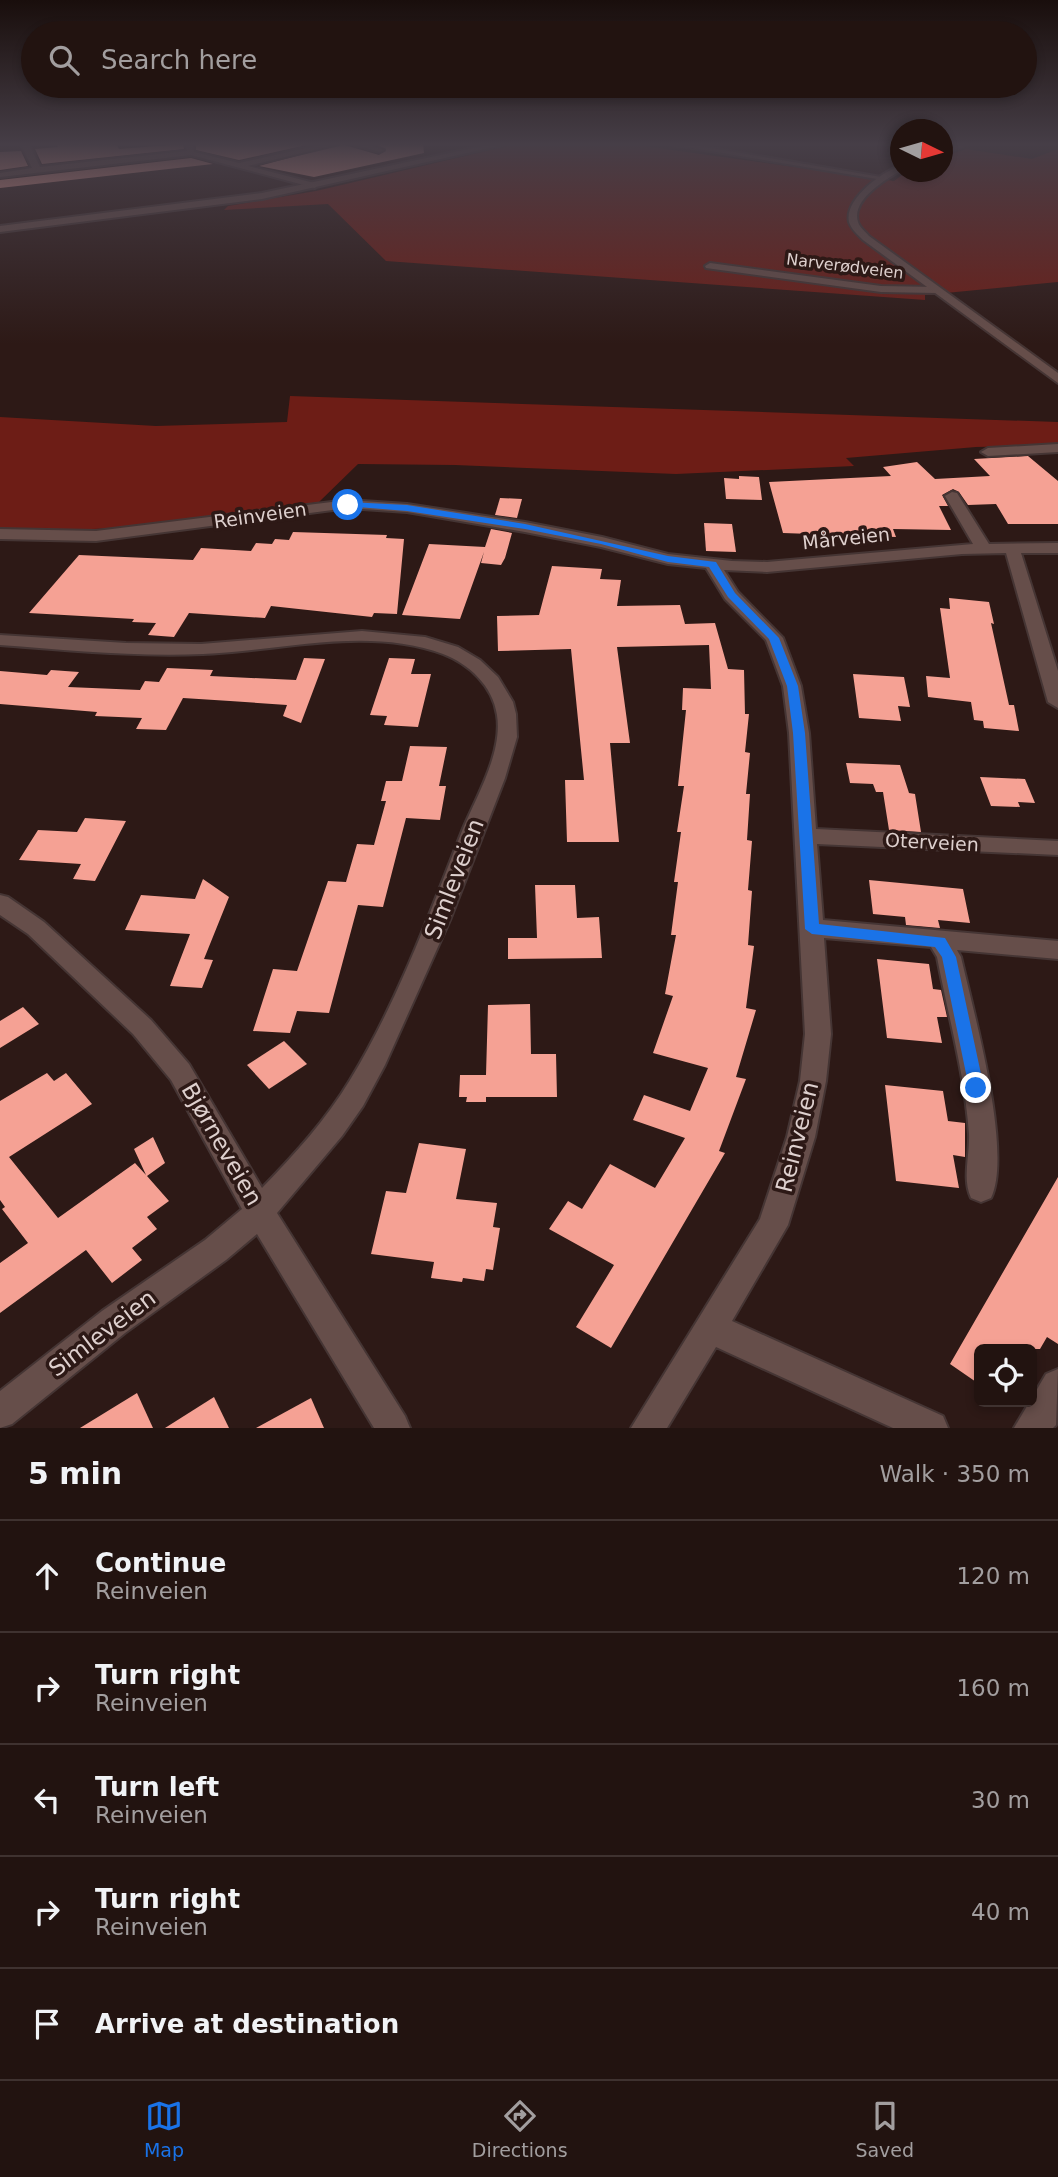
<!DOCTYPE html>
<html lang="en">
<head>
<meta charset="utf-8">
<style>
	body { margin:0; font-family:"DejaVu Sans",sans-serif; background:#2a1c19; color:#f1f3f6 }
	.controls { position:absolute; right:21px; bottom:21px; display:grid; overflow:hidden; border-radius:10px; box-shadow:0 4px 10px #0003 }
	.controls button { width:63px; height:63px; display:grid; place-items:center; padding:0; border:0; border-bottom:2px solid #3f3230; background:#221310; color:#f1f3f6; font:35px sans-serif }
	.compass { position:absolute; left:890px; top:119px; width:63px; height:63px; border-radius:50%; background:#221310; box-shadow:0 4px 10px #0003; rotate:95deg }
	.stop { position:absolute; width:21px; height:21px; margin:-16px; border:5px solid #1a73e8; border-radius:50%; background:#fff }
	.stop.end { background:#1a73e8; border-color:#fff; box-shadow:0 2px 7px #0008 }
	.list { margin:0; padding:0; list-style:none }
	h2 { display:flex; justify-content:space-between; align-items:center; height:91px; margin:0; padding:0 28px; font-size:30px }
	h2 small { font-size:23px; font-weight:400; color:#a29e9f }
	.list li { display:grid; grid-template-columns:46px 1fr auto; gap:21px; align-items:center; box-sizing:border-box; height:112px; padding:0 28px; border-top:2px solid #3f3230 }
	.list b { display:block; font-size:26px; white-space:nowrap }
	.list p { margin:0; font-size:23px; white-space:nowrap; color:#a29e9f }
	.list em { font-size:23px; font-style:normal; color:#a29e9f }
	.icon { flex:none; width:38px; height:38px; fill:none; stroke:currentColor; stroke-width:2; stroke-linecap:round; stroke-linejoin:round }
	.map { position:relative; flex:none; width:1058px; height:1428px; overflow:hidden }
	.search { position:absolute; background:#221310; box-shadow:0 4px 10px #0003; left:21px; right:21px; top:21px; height:77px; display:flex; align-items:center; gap:18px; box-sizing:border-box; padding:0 24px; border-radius:38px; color:#a29e9f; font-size:26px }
	.sheet { height:651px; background:#221310 }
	nav { display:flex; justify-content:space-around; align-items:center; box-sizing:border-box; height:98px; border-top:2px solid #3f3230; background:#221310; font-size:19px; color:#a29e9f }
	nav a { display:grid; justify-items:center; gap:4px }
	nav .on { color:#1a73e8 }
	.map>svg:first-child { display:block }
	.green { fill:#6d1d16 }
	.building { fill:#f5a194 }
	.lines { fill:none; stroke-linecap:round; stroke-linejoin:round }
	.minor-casing { stroke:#453534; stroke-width:4 }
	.tertiary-casing { stroke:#453534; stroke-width:4 }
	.secondary-casing { stroke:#453534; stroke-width:4 }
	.minor { fill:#664e4a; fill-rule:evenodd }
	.tertiary { fill:#664e4a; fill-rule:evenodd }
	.secondary { fill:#664e4a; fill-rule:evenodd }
	.route { fill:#1a73e8 }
	.labels { text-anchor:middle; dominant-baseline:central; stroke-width:7; stroke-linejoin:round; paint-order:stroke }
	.far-street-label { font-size:16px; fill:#ded0ce; stroke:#2d1916 }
	.street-label { font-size:19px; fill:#ded0ce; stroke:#2d1916 }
	.near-street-label { font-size:23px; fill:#ded0ce; stroke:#2d1916 }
</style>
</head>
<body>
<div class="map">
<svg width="1058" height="1428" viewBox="0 0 1058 1428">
	<rect width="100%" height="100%" fill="#2d1916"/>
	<g class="green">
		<path d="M 516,144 L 629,144 L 894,181 L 906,172 L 942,172 L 943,157 L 966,149 L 1032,159 L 1058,149 L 1058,282 L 925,295 L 925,300 L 386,261 L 328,204 L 224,210 L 228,206 L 316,191 Z"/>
		<path d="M 290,396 L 1058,422 L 1058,445 L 976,447 L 846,458 L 854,466 L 676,474 L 455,465 L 358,464 L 319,502 L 122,528 L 33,531 L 0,529 L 0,417 L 156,426 L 287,422 Z"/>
	</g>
	<g class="building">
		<path d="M 56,144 L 116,144 L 119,149 L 183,144 L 184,149 L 42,164 L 35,149 L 58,147 Z"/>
		<path d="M 196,144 L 311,144 L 239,160 L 196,150 Z"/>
		<path d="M 341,144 L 379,155 L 386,149 L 374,144 L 423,144 L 424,153 L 314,177 L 259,166 Z"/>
		<path d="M 21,151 L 28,166 L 0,170 L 0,152 Z"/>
		<path d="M 191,158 L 213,164 L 0,188 L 0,180 Z"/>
		<path d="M 1028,456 L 1058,481 L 1058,524 L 1008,524 L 996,504 L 968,505 L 959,492 L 953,489 L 942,495 L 948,506 L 939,506 L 951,530 L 893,529 L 896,537 L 783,533 L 769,482 L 891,476 L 883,467 L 917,462 L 935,479 L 990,476 L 974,459 Z"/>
		<path d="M 739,476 L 759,477 L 762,500 L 726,499 L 724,478 L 739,479 Z"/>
		<path d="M 500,498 L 522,499 L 517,518 L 495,515 Z"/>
		<path d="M 704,523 L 732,524 L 736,552 L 706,551 Z"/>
		<path d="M 491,529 L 512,533 L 505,558 L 501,565 L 481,563 L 484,552 L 460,619 L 402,615 L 429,544 L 485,547 Z"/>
		<path d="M 293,532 L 387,535 L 386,538 L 404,539 L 397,614 L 374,613 L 372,617 L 271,606 L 265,618 L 189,613 L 174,637 L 148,635 L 156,623 L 132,622 L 134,619 L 29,613 L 79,555 L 193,560 L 201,548 L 251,551 L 256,543 L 272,544 L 275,539 L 289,540 Z"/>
		<path d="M 552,566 L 602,569 L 600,579 L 621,580 L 617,606 L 680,605 L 685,624 L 715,623 L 728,669 L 744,670 L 745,714 L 749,714 L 745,752 L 750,753 L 746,794 L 750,794 L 747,840 L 752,841 L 748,890 L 752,891 L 748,945 L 754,946 L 746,1008 L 756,1010 L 736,1077 L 746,1079 L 719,1151 L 725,1153 L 611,1348 L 576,1327 L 614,1265 L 549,1229 L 568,1201 L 582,1209 L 610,1164 L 655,1188 L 685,1138 L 633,1120 L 644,1095 L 690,1111 L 708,1068 L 653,1053 L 673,996 L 665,994 L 676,935 L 671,935 L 678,882 L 674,882 L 681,832 L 677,832 L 684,786 L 678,786 L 686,710 L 682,710 L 683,688 L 711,689 L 709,645 L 617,647 L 630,743 L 610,743 L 619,842 L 567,842 L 565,780 L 584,780 L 571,649 L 498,651 L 497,616 L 539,615 Z"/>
		<path d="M 949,598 L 989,602 L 994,624 L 991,623 L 1009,705 L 1014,705 L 1019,731 L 984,728 L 983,721 L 974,720 L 971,702 L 928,697 L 926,676 L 950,678 L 940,608 L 950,609 Z"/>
		<path d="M 304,658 L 325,659 L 301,723 L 283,716 L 287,705 L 230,701 L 183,698 L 166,730 L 136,729 L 142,718 L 95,716 L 97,712 L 0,704 L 0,671 L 47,675 L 51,670 L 79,672 L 68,687 L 140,690 L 145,681 L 159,682 L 167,668 L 213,670 L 210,676 L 296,680 Z"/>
		<path d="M 389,658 L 415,659 L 411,674 L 431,674 L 418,727 L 384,725 L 387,716 L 370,715 Z"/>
		<path d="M 853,674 L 904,677 L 910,707 L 898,706 L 901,721 L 859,718 Z"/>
		<path d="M 410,746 L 447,747 L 439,786 L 446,786 L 440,820 L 406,818 L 383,907 L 358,905 L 329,1013 L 297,1011 L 290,1033 L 253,1031 L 273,969 L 297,971 L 328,881 L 346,882 L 357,844 L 374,845 L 386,801 L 381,801 L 386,781 L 402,781 Z"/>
		<path d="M 846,763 L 900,765 L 909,793 L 915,794 L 921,832 L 889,830 L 883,792 L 876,792 L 873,784 L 850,783 Z"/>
		<path d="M 980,777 L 1025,779 L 1035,803 L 1018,802 L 1020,807 L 991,806 Z"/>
		<path d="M 85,818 L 126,821 L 95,881 L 73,879 L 81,864 L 19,860 L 38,830 L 77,832 Z"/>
		<path d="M 203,879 L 229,897 L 204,959 L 213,960 L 202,988 L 170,986 L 190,934 L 125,930 L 141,895 L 195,899 Z"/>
		<path d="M 869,880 L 963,889 L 970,923 L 938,920 L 940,928 L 906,925 L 905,917 L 873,914 Z"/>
		<path d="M 535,885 L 575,885 L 577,918 L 599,917 L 602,958 L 508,959 L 508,938 L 537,938 Z"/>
		<path d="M 877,959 L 929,964 L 933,989 L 941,990 L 947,1017 L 937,1017 L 942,1043 L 887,1038 Z"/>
		<path d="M 530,1004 L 531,1054 L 556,1054 L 557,1097 L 486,1097 L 486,1102 L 466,1102 L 467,1097 L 459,1097 L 460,1075 L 486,1075 L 488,1005 Z"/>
		<path d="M 23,1007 L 39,1024 L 0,1048 L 0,1021 Z"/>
		<path d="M 284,1041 L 307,1064 L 269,1089 L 247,1065 Z"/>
		<path d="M 47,1073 L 54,1081 L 66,1073 L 92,1104 L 9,1157 L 58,1218 L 135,1163 L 146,1175 L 134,1149 L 153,1137 L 165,1163 L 147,1176 L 169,1201 L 147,1217 L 157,1229 L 132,1248 L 142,1260 L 112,1283 L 86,1250 L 0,1313 L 0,1263 L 28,1243 L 2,1209 L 5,1207 L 0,1200 L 0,1101 Z"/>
		<path d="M 885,1085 L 943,1091 L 948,1121 L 965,1123 L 965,1157 L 953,1155 L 959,1188 L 896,1181 Z"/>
		<path d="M 419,1143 L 466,1149 L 456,1199 L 497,1203 L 493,1227 L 500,1228 L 493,1270 L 486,1269 L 484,1281 L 463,1278 L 462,1282 L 431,1278 L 434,1262 L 371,1254 L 386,1191 L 406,1193 Z"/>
		<path d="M 1058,1177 L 1058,1344 L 1047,1337 L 1040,1349 L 979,1349 L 979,1384 L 950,1364 Z"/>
		<path d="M 137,1393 L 153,1428 L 80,1428 Z"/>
		<path d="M 214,1397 L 229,1428 L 165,1428 Z"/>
		<path d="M 311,1398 L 324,1428 L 256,1428 Z"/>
	</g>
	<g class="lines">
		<g class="minor-casing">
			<g id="minor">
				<path d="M 21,144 L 29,144 L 40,167 L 187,151 L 185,144 L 193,144 L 194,152 L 239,163 L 324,144 L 339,144 L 248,166 L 318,184 L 315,188 L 191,155 L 0,177 L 0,173 L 32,168 Z"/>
				<path d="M 351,144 L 365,144 L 384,150 L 380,152 Z"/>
				<path d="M 669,144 L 688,144 L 887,178 L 883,180 Z"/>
				<path d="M 710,263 L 881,286 L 936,287 L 941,290 L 936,293 L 881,292 L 706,268 L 705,266 Z"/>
				<path d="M 1058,444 L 1058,452 L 988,456 L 981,452 L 988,448 Z"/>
				<path d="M 952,492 L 957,493 L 989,544 L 1058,543 L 1058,553 L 1021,553 L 1058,671 L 1058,708 L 1048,702 L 1006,553 L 962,554 L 767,572 L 724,570 L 738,592 L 783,638 L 801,686 L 809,733 L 816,829 L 1058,841 L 1058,855 L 817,844 L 823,920 L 1058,941 L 1058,959 L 957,950 L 961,957 C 973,1010 1013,1152 991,1198 L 981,1202 L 971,1198 C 962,1179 970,1155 969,1134 C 965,1075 948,1015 937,957 L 931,947 L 824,938 L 831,1034 L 826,1081 L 815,1137 L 788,1225 L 732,1321 L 943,1416 L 948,1428 L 893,1428 L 716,1347 L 667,1428 L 631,1428 L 760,1219 L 787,1137 L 800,1081 L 805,1034 L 789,733 L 783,686 L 766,640 L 725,599 L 706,568 L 668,564 L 601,547 L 525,532 L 407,512 L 348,508 L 96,541 L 0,539 L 0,529 L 96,531 L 348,500 L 407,504 L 525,522 L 602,537 L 668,554 L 732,561 L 767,562 L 973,544 L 945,496 Z"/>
				<path d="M 362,631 L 425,637 L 458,647 L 480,660 L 498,677 L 513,702 L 516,714 L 517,737 L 505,778 L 450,920 L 385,1065 L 363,1106 L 342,1136 L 277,1213 L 405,1416 L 410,1428 L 374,1428 L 257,1234 L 226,1260 L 125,1333 L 12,1424 L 0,1428 L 0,1391 L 102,1311 L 205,1240 L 242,1209 L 171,1080 L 133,1034 L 28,934 L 0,915 L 0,895 L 8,897 L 44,922 L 151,1020 L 189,1064 L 262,1188 C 294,1155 326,1120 350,1080 C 397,1003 429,915 462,831 C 476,797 503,753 497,715 C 493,686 469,664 443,654 C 367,626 281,651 203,654 C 136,657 67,650 0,645 L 0,635 L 126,643 L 201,644 Z"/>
				<path d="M 1058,1369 L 1056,1425 L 1053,1428 L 1014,1428 L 1046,1374 Z"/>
			</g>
		</g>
		<g class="tertiary-casing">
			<path id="tertiary" d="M 492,144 L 507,144 L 262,199 L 0,232 L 0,226 L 262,193 Z"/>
		</g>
		<g class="secondary-casing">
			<g id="secondary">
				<path d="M 956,144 L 968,144 L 942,154 L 942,149 Z"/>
				<path d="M 900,166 L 900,171 C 885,180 851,200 858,222 C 860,228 866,232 869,236 L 1058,373 L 1058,383 L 863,240 C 858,235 851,229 849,222 C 844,199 882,172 900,166 Z"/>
			</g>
		</g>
		<use href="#minor" class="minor"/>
		<use href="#tertiary" class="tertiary"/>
		<use href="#secondary" class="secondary"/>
	</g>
	<linearGradient id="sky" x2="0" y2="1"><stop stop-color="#190e0c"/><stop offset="0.42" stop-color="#463e47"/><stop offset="1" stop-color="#463e47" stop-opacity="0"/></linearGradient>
	<rect width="1058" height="344" fill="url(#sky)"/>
	<path class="route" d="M 348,502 L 407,505 L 525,524 L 668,556 L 716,562 L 735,593 L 779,638 L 798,686 L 805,733 L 819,924 L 945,938 L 956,957 L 984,1088 L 982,1093 L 971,1093 L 969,1088 L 942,957 L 935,947 L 812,934 L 805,929 L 793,733 L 787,686 L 769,639 L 728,597 L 709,567 L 668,562 L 601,544 L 525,529 L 407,511 L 345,506 L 343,505 Z"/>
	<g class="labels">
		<g class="far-street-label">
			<text transform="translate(845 266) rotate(7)">Narverødveien</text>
		</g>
		<g class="street-label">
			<text transform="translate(260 515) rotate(-8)">Reinveien</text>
			<text transform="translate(846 538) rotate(-6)">Mårveien</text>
			<text transform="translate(932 842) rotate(3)">Oterveien</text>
		</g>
		<g class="near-street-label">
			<text transform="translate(454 879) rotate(-69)">Simleveien</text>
			<text transform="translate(797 1137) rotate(-76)">Reinveien</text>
			<text transform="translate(222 1144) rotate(60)">Bjørneveien</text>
			<text transform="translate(102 1333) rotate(-37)">Simleveien</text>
		</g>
	</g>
</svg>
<div class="controls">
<button><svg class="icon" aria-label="locate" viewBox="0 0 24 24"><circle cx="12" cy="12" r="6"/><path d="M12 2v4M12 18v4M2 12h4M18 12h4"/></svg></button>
</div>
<svg class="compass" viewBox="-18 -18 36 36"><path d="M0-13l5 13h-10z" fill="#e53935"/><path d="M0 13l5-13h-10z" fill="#a29e9f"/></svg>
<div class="stop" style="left:348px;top:505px"></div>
<div class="stop end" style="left:976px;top:1088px"></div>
<div class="search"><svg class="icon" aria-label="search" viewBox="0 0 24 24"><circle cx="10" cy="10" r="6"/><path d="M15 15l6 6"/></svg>Search here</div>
</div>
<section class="sheet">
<h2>5 min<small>Walk · 350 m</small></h2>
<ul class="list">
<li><svg class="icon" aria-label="ahead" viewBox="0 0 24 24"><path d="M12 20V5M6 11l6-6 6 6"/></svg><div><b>Continue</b><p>Reinveien</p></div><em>120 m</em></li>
<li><svg class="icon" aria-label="right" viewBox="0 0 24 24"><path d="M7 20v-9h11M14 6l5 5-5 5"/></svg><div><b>Turn right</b><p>Reinveien</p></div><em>160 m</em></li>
<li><svg class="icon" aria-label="left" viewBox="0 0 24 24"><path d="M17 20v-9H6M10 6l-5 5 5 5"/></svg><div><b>Turn left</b><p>Reinveien</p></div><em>30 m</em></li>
<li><svg class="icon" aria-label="right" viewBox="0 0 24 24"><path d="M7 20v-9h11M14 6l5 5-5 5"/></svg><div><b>Turn right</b><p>Reinveien</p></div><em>40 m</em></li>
<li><svg class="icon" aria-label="arrive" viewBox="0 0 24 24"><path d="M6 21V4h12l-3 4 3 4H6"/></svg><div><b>Arrive at destination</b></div></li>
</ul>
</section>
<nav>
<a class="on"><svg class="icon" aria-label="map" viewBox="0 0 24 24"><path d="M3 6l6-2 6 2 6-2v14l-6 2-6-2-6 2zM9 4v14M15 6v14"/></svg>Map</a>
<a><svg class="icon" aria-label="directions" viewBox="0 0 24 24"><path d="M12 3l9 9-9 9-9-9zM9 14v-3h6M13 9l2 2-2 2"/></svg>Directions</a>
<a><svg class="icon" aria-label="saved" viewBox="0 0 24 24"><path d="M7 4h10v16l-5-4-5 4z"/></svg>Saved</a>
</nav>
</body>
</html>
